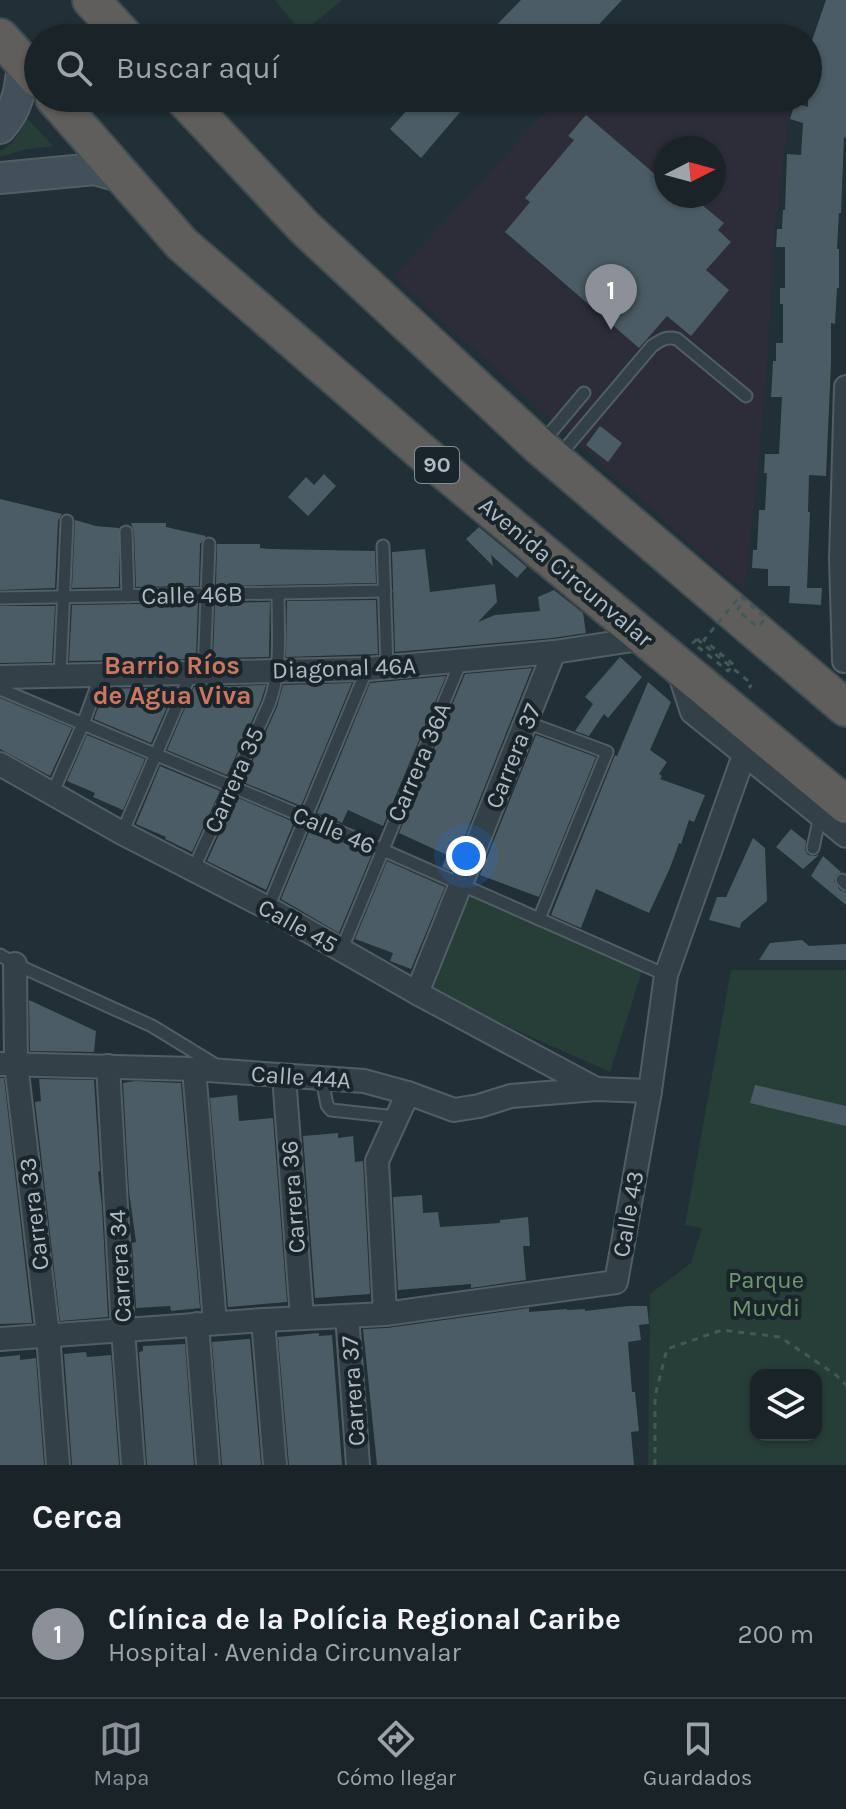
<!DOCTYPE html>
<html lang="es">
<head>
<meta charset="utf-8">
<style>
	body { margin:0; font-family:Karla,sans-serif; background:#262f34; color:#f1f3f6 }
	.controls { position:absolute; right:24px; bottom:24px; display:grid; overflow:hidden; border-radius:16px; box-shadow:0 2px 6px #0004 }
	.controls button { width:72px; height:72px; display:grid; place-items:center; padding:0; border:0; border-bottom:2px solid #374045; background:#192328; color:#f1f3f6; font:40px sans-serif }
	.compass { position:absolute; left:654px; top:136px; width:72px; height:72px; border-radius:50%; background:#192328; box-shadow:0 2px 6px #0004; rotate:84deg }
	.you { position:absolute; left:466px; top:856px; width:28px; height:28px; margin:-20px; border:6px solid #fff; border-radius:50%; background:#1a73e8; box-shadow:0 0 0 12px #1a73e833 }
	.badge { display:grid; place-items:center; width:52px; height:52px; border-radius:50%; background:#8c9099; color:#fff; font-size:26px; font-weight:700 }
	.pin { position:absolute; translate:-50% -66px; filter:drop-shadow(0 2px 4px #0008) }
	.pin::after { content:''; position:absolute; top:42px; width:28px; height:24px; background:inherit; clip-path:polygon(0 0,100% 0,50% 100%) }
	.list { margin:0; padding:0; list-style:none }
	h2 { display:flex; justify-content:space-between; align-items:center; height:104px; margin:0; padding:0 32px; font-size:34px }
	h2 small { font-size:26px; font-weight:400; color:#9fa4a8 }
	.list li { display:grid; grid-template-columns:52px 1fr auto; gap:24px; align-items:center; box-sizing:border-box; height:128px; padding:0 32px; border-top:2px solid #374045 }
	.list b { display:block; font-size:30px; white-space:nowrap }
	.list p { margin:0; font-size:26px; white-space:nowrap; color:#9fa4a8 }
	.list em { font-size:26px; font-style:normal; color:#9fa4a8 }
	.icon { flex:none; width:44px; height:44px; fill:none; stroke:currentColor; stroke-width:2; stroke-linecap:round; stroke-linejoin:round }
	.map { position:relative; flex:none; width:846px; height:1465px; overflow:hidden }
	.search { position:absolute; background:#192328; box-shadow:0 2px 6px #0004; left:24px; right:24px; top:24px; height:88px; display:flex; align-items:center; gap:20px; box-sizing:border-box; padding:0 28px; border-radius:44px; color:#9fa4a8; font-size:30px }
	.sheet { height:232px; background:#192328 }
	nav { display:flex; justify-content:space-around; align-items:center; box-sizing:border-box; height:112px; border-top:2px solid #374045; background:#192328; font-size:22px; color:#9fa4a8 }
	nav a { display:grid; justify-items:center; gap:4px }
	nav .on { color:#8c9099 }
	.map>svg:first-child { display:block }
	.medical { fill:#2c2d38; fill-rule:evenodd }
	.green { fill:#273d38; fill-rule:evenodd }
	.building { fill:#4c5c65 }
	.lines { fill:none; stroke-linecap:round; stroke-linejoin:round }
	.service-casing { stroke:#525e65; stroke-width:15 }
	.minor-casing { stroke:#525e65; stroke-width:26 }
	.secondary-casing { stroke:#525e65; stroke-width:34 }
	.trunk-casing { stroke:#3f4b51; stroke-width:40 }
	.path { stroke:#445957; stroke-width:3; stroke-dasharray:6 6; stroke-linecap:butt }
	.service { stroke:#344047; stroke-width:11 }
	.minor { stroke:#344047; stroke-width:22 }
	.secondary { stroke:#42505a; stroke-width:30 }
	.trunk { stroke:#605e5c; stroke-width:36 }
	.path-bridge { stroke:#445957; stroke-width:3; stroke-dasharray:6 6; stroke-linecap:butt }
	.labels { text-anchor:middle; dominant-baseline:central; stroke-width:8; stroke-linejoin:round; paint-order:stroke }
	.shield { fill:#1a252b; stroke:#828e96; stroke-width:2 }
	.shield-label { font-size:22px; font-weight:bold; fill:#aebbc4 }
	.street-label { font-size:24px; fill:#aebbc4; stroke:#1a252b }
	.park-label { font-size:24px; fill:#6f986f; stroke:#1a252b }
	.neighbourhood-label { font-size:26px; font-weight:bold; fill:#ce765f; stroke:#1a252b }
</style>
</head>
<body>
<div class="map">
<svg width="846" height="1465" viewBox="0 0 846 1465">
	<rect width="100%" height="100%" fill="#212f36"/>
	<path class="medical" d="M 558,98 L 791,98 L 775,227 L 766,383 L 756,492 L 744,592 L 393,277 ZM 666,148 L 714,148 L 714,196 L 666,196 Z"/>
	<g class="green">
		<path d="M 275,0 L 342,0 L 302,33 Z"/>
		<path d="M 27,118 L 53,146 L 23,150 L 0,157 L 0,151 C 14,144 21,132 27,118 Z"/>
		<path d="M 470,894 L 643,968 L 610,1072 L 431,992 Z"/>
		<path d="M 731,970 L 846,970 L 846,1465 L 648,1465 L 650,1294 L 691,1263 L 702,1228 L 685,1225 ZM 756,1375 L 816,1375 L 816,1435 L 756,1435 Z"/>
	</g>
	<g class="building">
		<path d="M 521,0 L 622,0 L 586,38 L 484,38 Z"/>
		<path d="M 826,0 L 846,0 L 846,138 L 844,137 L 841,213 L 839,213 L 837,249 L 839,249 L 839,288 L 837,288 L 835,324 L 831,323 L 831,363 L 826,476 L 809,475 L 808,512 L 810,512 L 807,588 L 822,588 L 821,605 L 789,603 L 790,586 L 768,586 L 768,569 L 752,568 L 753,550 L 757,550 L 759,510 L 765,510 L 767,473 L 764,473 L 765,454 L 779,454 L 782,397 L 771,397 L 772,381 L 773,361 L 776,361 L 776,343 L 783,343 L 783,304 L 780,304 L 780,288 L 785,288 L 785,247 L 776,247 L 777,229 L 782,229 L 783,210 L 785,210 L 787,154 L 801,155 L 803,123 L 790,119 L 795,103 L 808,107 L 808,52 Z"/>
		<path d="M 418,98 L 472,98 L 421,158 L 390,129 Z"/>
		<path d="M 586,115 L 656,175 L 666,163 L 666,196 L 691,196 L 724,223 L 718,230 L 731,242 L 706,270 L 729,290 L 691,336 L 667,316 L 639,348 L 505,232 L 530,202 L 525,198 L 574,140 L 568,136 Z"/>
		<path d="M 600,426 L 622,443 L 608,462 L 586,445 Z"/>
		<path d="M 324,474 L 336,486 L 308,516 L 288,497 L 306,477 L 314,485 Z"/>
		<path d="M 0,499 L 62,514 L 58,521 L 55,588 L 0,590 Z"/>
		<path d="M 75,520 L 96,526 L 119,528 L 119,587 L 72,588 Z"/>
		<path d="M 131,523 L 166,523 L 166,527 L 206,536 L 200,544 L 199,586 L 136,587 L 134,532 Z"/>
		<path d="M 479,527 L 527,567 L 517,578 L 491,555 L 493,566 L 466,539 Z"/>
		<path d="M 217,544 L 260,544 L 260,548 L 269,549 L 375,551 L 376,583 L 216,586 Z"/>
		<path d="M 425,549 L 430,592 L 495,584 L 497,602 L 478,622 L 495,615 L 540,611 L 538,597 L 554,590 L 583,613 L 586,633 L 552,638 L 395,652 L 392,552 Z"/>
		<path d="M 376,600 L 378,654 L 286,657 L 287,601 Z"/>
		<path d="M 270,602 L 269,657 L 213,658 L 215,603 Z"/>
		<path d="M 198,603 L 196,659 L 69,661 L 72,605 Z"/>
		<path d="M 0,606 L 55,606 L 52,662 L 0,663 Z"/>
		<path d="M 620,657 L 642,677 L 608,718 L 604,714 L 589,736 L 575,731 L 593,704 L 585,697 Z"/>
		<path d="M 532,668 L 451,871 L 442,867 L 447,855 L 399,833 L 465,674 Z"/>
		<path d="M 446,676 L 383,826 L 348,810 L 342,823 L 317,813 L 370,683 Z"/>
		<path d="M 648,682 L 671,702 L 650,750 L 667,762 L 659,774 L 662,776 L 660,779 L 705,795 L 694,822 L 689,820 L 681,844 L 679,843 L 670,868 L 649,913 L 596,889 L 581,928 L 551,915 L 615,755 L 617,756 Z"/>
		<path d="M 352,683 L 301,806 L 243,782 L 277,707 L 283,685 Z"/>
		<path d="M 266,685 L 261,701 L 227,775 L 167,750 L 194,687 Z"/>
		<path d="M 176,687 L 151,743 L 94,719 L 105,689 Z"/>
		<path d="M 0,698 L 72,728 L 50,776 L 0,749 Z"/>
		<path d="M 87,735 L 145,759 L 123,810 L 93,797 L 95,793 L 67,781 Z"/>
		<path d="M 536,735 L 596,757 L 539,897 L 480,875 Z"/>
		<path d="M 160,766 L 220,791 L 192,852 L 165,839 L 166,837 L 136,824 Z"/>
		<path d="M 236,797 L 294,822 L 266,890 L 207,861 Z"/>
		<path d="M 310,829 L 372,854 L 339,933 L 281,899 Z"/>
		<path d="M 791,829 L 806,841 L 805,850 L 808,855 L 815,856 L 820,854 L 803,869 L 776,847 Z"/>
		<path d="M 753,838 L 765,848 L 767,901 L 741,923 L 740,928 L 709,920 L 717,897 L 726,897 Z"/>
		<path d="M 823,856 L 841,872 L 836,875 L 834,881 L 840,890 L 846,892 L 846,905 L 811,876 Z"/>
		<path d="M 387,861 L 445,887 L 411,969 L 390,961 L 393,953 L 355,939 Z"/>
		<path d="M 802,940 L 809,946 L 846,944 L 846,960 L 759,960 L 770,943 Z"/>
		<path d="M 29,1000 L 96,1031 L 94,1052 L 30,1051 Z"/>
		<path d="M 0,1078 L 4,1078 L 32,1323 L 0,1324 Z"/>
		<path d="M 39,1079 L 94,1080 L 100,1171 L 98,1172 L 102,1206 L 108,1317 L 60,1321 L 35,1102 L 41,1101 Z"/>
		<path d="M 135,1081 L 181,1083 L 200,1308 L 171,1311 L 170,1306 L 136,1308 L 132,1243 L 136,1242 L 129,1192 L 123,1083 Z"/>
		<path d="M 755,1085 L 846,1106 L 846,1126 L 750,1103 Z"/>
		<path d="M 237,1095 L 239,1121 L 273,1118 L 287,1302 L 228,1307 L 210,1098 Z"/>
		<path d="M 338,1133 L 338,1138 L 353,1136 L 355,1162 L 363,1161 L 370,1294 L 315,1298 L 303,1136 Z"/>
		<path d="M 422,1195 L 423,1213 L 438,1212 L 440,1227 L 500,1223 L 500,1220 L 528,1217 L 530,1246 L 523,1246 L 526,1280 L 471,1288 L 471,1284 L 398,1290 L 393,1197 Z"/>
		<path d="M 628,1306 L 647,1306 L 649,1324 L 639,1325 L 641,1340 L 628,1342 L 632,1392 L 635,1392 L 639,1431 L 631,1432 L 634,1465 L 377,1465 L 363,1329 L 387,1328 L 529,1308 L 529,1312 L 567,1309 L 567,1310 L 585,1309 L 585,1311 Z"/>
		<path d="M 319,1333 L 319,1336 L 332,1335 L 342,1465 L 289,1465 L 278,1337 Z"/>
		<path d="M 248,1339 L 250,1339 L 261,1465 L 222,1465 L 212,1342 Z"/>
		<path d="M 185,1344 L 194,1465 L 147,1465 L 139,1352 L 143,1351 L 143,1346 Z"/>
		<path d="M 86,1352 L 87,1357 L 111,1355 L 119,1465 L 72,1465 L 64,1354 Z"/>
		<path d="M 20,1355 L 20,1360 L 36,1358 L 44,1465 L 0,1465 L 0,1357 Z"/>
	</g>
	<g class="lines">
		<g class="service-casing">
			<g id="service">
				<path d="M 541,444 L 584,393"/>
				<path d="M 559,456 L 652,346 C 661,340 666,336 677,339 L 746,396"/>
				<path d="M 126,532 L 128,596"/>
				<path d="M 383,546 L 387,668"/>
				<path d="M 0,598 L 385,591"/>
				<path d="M 204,673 L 209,544"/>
				<path d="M 60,676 L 67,521"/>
				<path d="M 0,689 L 383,850 L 666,975"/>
				<path d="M 526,722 L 607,752 L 539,919"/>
				<path d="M 52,794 L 83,724 L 101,675"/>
				<path d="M 122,833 L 191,673"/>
				<path d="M 813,848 L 820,816"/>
				<path d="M 193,870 L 269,704 C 282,669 278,631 278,594"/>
				<path d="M 842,880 L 846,884"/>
				<path d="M 268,908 L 367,669"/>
				<path d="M 341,951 L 461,661"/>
				<path d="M 0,955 L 15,964 L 152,1026 L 219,1067"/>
				<path d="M 322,1079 L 327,1105 L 331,1110 L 396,1117"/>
			</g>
		</g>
		<g class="minor-casing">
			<g id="minor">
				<path d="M 844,661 L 841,558 L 846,387"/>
				<path d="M 678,669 L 692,712 L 846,836"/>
				<path d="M 0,677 L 367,669 L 554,652 L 646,638"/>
				<path d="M 0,764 L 122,833 L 268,908 L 417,993 L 596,1089"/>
				<path d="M 15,964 L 16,1064 L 48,1335 L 58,1465"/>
				<path d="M 417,993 L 554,652"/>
				<path d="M 0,1064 L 194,1069 L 364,1081 L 408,1093 L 454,1110 L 479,1106 L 511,1096 L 596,1089 L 650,1091"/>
				<path d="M 108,1066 L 123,1330 L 133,1465"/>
				<path d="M 194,1069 L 215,1323"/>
				<path d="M 284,1076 L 302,1318"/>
				<path d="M 385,1314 L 377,1161 L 408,1093"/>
				<path d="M 347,1316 L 358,1465"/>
				<path d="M 263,1320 L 275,1465"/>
				<path d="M 197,1324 L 208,1465"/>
				<path d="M 0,1339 L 263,1320 L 385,1314 L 616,1282 L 650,1091 L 666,975 L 744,755"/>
			</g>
		</g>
		<g class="secondary-casing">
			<g id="secondary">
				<path d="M 0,128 C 18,109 21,87 23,62"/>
				<path d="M 0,178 L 95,169 L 122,177"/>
			</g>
		</g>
		<g class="trunk-casing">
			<g id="trunk">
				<path d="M 91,0 L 126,38"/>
				<path d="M 0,37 L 38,79"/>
				<path d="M 54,98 L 182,244 L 424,454 L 846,805"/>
				<path d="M 183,98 L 305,228 L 539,446 L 846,708"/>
			</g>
		</g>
		<g class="path">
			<path d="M 697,639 L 752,684 L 749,688"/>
			<path d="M 655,1465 L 655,1396 L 667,1349 L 722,1330 L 780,1337 L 836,1375 L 846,1385"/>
		</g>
		<use href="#service" class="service"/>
		<use href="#minor" class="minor"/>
		<use href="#secondary" class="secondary"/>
		<use href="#trunk" class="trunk"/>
		<path class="path-bridge" d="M 697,639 L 693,643 L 728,671 L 734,665 L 704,640 L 740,596 L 766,618 L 758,627 L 737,610 L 742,603"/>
	</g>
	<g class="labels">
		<rect class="shield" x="415" y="447" width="44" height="36" rx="6"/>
		<g class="shield-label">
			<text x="437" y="465">90</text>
		</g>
		<g class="street-label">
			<text transform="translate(566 572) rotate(40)">Avenida Circunvalar</text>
			<text transform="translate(192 595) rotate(-1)">Calle 46B</text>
			<text transform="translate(344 668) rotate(-2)">Diagonal 46A</text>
			<text transform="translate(513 756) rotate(-68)">Carrera 37</text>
			<text transform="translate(419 762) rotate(-67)">Carrera 36A</text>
			<text transform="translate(234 780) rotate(-66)">Carrera 35</text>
			<text transform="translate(334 830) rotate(23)">Calle 46</text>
			<text transform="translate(298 926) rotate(29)">Calle 45</text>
			<text transform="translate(301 1077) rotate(4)">Calle 44A</text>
			<text transform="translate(293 1197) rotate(-94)">Carrera 36</text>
			<text transform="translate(34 1214) rotate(-97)">Carrera 33</text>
			<text transform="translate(628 1214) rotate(-80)">Calle 43</text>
			<text transform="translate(120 1266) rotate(-93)">Carrera 34</text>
			<text transform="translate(353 1391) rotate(-94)">Carrera 37</text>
		</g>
		<g class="park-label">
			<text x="766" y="1280">Parque<tspan x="766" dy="28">Muvdi</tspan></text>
		</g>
		<g class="neighbourhood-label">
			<text x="172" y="665">Barrio Ríos<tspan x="172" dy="30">de Agua Viva</tspan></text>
		</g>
	</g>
</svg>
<div class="controls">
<button><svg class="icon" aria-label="layers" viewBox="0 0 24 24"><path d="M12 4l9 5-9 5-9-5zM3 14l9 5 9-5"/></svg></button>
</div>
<svg class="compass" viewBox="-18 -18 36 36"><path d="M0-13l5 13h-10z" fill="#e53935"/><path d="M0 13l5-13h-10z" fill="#9fa4a8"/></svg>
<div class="you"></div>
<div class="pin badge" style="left:611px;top:330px">1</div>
<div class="search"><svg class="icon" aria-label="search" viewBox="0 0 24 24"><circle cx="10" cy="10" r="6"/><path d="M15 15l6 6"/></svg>Buscar aquí</div>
</div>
<section class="sheet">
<h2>Cerca<small></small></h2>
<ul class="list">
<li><span class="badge">1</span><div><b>Clínica de la Polícia Regional Caribe</b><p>Hospital · Avenida Circunvalar</p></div><em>200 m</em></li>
</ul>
</section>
<nav>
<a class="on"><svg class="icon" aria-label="map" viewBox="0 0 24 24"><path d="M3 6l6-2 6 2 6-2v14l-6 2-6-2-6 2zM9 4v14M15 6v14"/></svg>Mapa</a>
<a><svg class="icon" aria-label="directions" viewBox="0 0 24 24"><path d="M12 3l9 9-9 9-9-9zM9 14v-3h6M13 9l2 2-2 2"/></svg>Cómo llegar</a>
<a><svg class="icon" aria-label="saved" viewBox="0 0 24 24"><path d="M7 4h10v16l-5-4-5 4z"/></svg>Guardados</a>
</nav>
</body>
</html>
